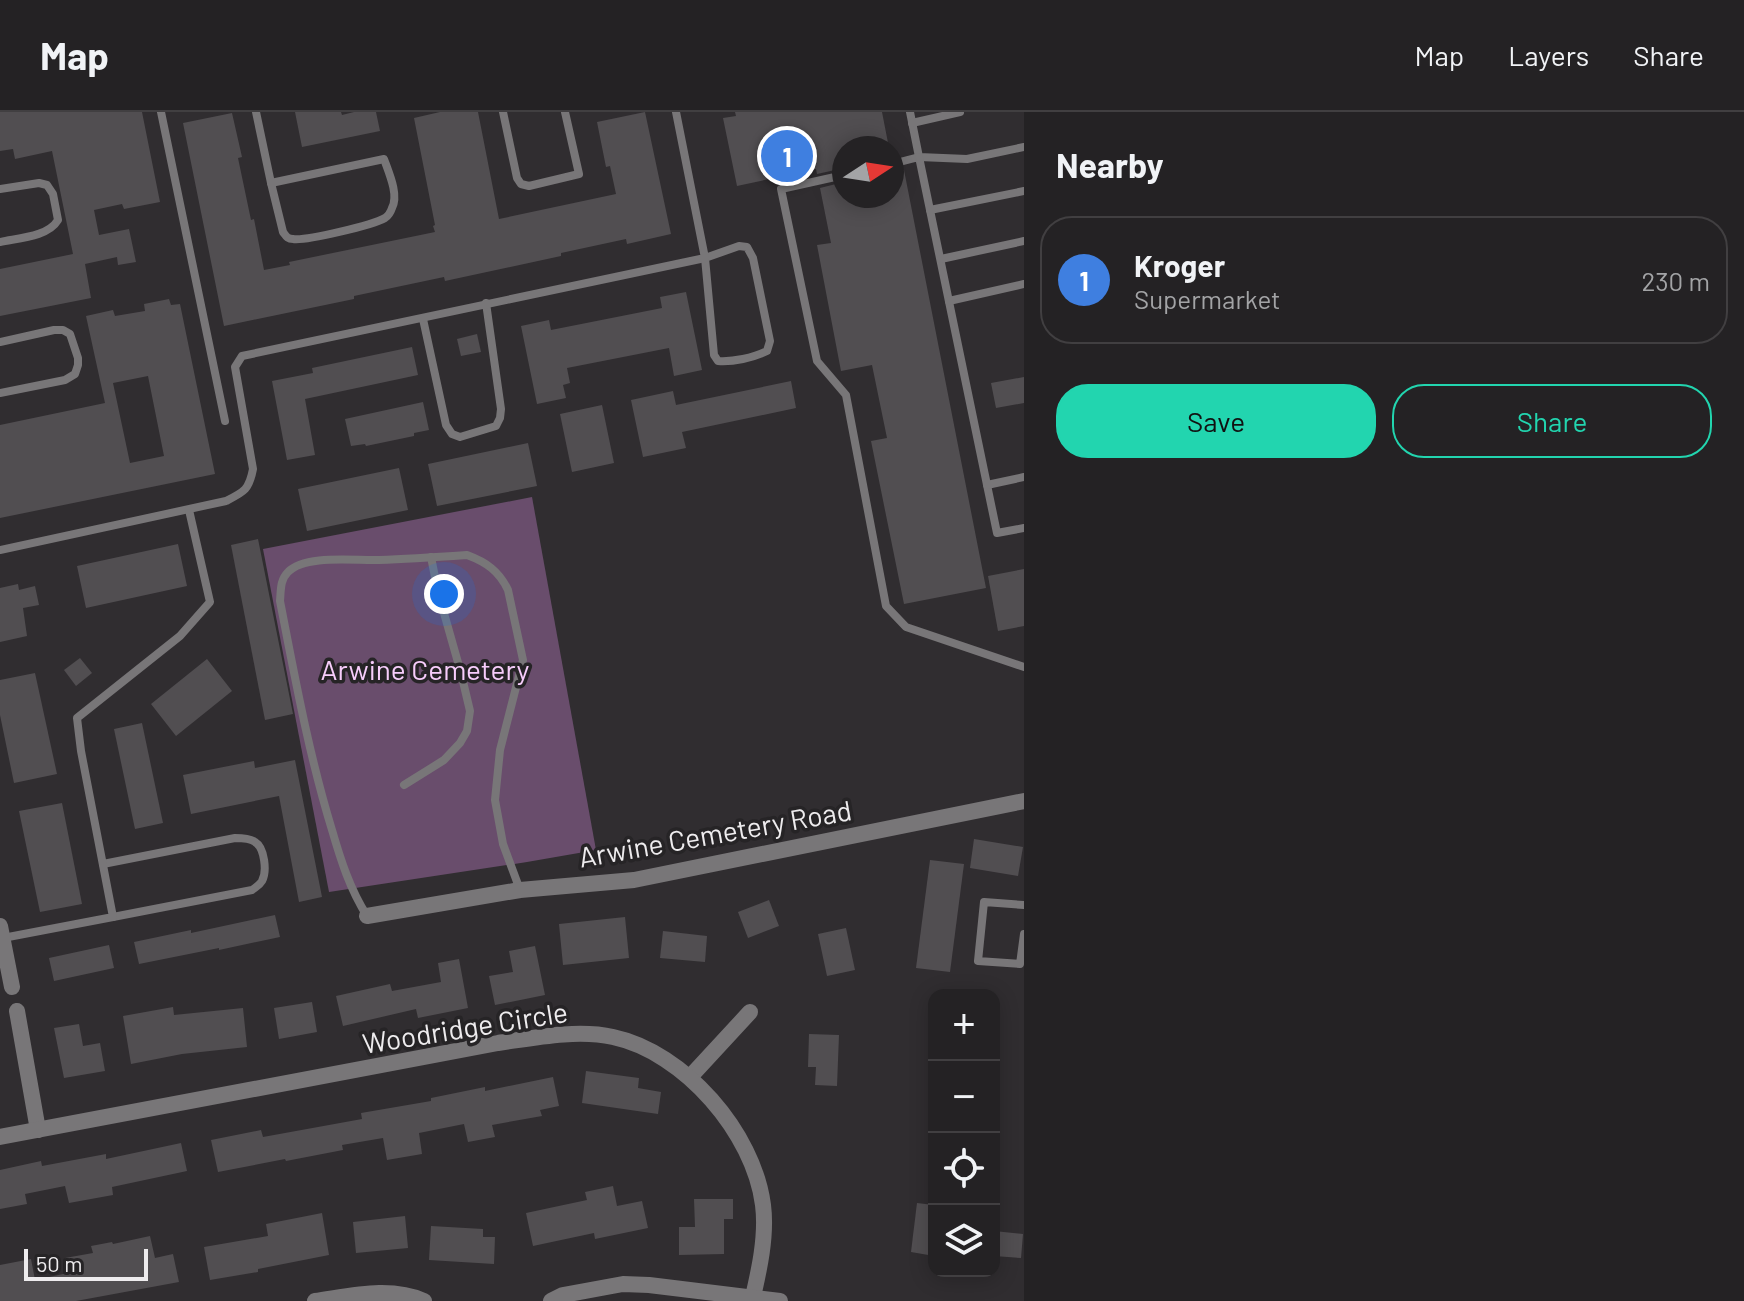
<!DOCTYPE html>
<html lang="en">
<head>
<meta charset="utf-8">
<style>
	body { margin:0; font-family:Barlow,sans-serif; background:#2c2a2c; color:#f1f3f6 }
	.controls { position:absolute; right:24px; bottom:24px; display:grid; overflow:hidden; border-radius:16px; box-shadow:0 4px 20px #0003 }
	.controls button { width:72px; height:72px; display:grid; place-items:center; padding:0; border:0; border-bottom:2px solid #413f41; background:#242224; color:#f1f3f6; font:40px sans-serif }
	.compass { position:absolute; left:832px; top:24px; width:72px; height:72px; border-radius:50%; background:#242224; box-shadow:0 4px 20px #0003; rotate:78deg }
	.scale { position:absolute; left:24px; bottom:20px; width:124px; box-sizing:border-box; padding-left:8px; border:4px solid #eeecee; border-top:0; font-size:22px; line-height:28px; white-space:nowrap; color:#eeecee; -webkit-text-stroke:6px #262426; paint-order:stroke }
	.you { position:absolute; left:444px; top:482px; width:28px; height:28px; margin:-20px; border:6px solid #fff; border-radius:50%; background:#1a73e8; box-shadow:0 0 0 12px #1a73e833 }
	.badge { display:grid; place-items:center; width:52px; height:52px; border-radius:50%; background:#22d5af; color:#fff; font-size:26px; font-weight:700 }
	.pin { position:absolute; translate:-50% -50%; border:4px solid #fff; box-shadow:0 2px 8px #0006 }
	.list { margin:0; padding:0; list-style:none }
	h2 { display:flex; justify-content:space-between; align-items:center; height:104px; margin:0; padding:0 32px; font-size:34px }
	h2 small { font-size:26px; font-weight:400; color:#a3a4a6 }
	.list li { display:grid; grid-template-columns:52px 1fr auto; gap:24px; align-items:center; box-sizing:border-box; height:128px; margin:0 16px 16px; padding:0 16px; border:2px solid #413f41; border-radius:32px }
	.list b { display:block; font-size:30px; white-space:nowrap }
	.list p { margin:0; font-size:26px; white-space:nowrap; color:#a3a4a6 }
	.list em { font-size:26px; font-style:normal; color:#a3a4a6 }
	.actions { display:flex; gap:16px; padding:24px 32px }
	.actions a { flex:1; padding:18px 0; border:2px solid #22d5af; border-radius:32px; text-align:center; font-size:28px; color:#22d5af }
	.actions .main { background:#22d5af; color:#111 }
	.icon { flex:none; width:44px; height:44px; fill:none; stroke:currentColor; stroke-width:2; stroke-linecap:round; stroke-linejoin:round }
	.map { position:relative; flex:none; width:1024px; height:1189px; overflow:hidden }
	header { display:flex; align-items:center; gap:48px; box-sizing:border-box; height:112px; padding:0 40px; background:#242224; border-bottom:2px solid #413f41 }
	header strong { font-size:38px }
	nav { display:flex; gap:44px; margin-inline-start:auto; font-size:28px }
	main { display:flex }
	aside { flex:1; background:#242224 }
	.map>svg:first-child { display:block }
	.green { fill:#694d6c }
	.building { fill:#514e51; fill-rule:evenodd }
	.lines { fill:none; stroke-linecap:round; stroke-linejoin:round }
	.service { stroke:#787678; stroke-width:8 }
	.minor { stroke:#787678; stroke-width:16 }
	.labels { text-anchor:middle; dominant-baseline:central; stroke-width:7; stroke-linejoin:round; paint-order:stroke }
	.park-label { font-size:28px; fill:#f7cdfb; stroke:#262426 }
	.street-label { font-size:28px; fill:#eeecee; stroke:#262426 }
</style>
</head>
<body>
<header>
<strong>Map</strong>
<nav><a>Map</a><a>Layers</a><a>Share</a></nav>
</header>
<main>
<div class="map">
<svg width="1024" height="1189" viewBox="0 0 1024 1189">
	<rect width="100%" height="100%" fill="#302d30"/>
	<path class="green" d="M 532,385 L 596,738 L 527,750 L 329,780 L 263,437 Z"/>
	<g class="building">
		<path d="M 0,0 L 142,0 L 160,90 L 124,97 L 122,92 L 94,98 L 99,123 L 129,117 L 136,150 L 118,153 L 117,145 L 85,152 L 91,186 L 0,204 L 0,157 L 73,142 L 52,39 L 15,47 L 13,37 L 0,39 Z"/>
		<path d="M 295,0 L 341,0 L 342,3 L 354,0 L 376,0 L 380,19 L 302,35 Z"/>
		<path d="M 440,0 L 478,0 L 499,107 L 616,82 L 610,54 L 606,55 L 597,10 L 645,0 L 671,122 L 627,132 L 626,127 L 561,141 L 561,144 L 445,169 L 444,165 L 354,184 L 354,187 L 224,214 L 183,11 L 232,1 L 242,45 L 238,46 L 251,108 L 254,107 L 264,158 L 290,153 L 289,150 L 435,120 L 433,114 L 435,113 L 414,6 Z"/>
		<path d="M 735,0 L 882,0 L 889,36 L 844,36 L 844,56 L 817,62 L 816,57 L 737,74 L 723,6 L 736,4 Z"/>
		<path d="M 904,58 L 986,476 L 904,492 L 871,329 L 887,326 L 872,253 L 841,259 L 817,133 L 831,131 L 820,76 L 844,70 L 844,84 L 892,84 L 892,60 Z"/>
		<path d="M 686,180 L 702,258 L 674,264 L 669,236 L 567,256 L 570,271 L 563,273 L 566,286 L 537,292 L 521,214 L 549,208 L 551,218 L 662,196 L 660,185 Z"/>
		<path d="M 169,187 L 171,193 L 180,192 L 215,362 L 0,406 L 0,313 L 105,291 L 86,204 L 113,198 L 115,204 L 145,199 L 144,192 ZM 148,264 L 164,344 L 130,351 L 113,271 Z"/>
		<path d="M 477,222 L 481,240 L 461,244 L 457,227 Z"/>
		<path d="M 412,235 L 418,263 L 305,287 L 315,343 L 287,348 L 272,269 L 313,261 L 312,256 Z"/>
		<path d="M 1024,265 L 1024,291 L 996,296 L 991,271 Z"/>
		<path d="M 791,269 L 796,296 L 682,320 L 686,336 L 643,345 L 631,288 L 673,279 L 676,293 Z"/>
		<path d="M 423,290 L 429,318 L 414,321 L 414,324 L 366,334 L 365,332 L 351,334 L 345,307 Z"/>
		<path d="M 602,293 L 614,351 L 572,360 L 560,302 Z"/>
		<path d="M 528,331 L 537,374 L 437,394 L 428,352 Z"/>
		<path d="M 399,356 L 408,398 L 307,419 L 298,377 Z"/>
		<path d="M 258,427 L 293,602 L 265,608 L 231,433 Z"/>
		<path d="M 178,432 L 187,474 L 86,496 L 77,454 Z"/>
		<path d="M 1024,457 L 1024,514 L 998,519 L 988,464 Z"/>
		<path d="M 18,472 L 19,478 L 35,474 L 39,493 L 23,496 L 27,524 L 0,530 L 0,476 Z"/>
		<path d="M 80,546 L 92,561 L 76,574 L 64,558 Z"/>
		<path d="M 207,547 L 232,579 L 176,624 L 151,592 Z"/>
		<path d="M 35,561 L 57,662 L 14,671 L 0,603 L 0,568 Z"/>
		<path d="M 142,611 L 163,711 L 135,717 L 114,617 Z"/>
		<path d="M 295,648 L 322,785 L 299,790 L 279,684 L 191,702 L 183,663 L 254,649 L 255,656 Z"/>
		<path d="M 62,691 L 82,792 L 40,800 L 19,699 Z"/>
		<path d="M 974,727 L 1023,735 L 1018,764 L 970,756 Z"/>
		<path d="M 930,748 L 964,752 L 950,860 L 916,856 Z"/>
		<path d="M 769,788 L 779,814 L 748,826 L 738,800 Z"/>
		<path d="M 275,803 L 280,825 L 219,838 L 219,836 L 139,852 L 134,830 L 191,818 L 191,821 Z"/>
		<path d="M 625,805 L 629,846 L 563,853 L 559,812 Z"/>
		<path d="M 846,816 L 855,858 L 827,864 L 818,822 Z"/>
		<path d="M 663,819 L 707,824 L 705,850 L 660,846 Z"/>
		<path d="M 109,833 L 114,856 L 54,869 L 49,846 Z"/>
		<path d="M 535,834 L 545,883 L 495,893 L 489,864 L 513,860 L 509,839 Z"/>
		<path d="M 459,847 L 468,896 L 418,906 L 416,897 L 343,914 L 336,884 L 390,872 L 392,879 L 441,870 L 438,851 Z"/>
		<path d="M 312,890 L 317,920 L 279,927 L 274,896 Z"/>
		<path d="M 173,895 L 174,903 L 243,896 L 247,935 L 182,942 L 131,952 L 123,904 Z"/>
		<path d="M 79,912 L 83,934 L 100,931 L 105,959 L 64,966 L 54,916 Z"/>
		<path d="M 809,922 L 839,923 L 837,974 L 815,973 L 816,955 L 808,955 Z"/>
		<path d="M 586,959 L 639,966 L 638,976 L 661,980 L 658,1002 L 582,991 Z"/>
		<path d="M 553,965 L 559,994 L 540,998 L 542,1004 L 492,1013 L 495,1025 L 468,1030 L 464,1012 L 419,1021 L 422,1042 L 387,1048 L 383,1026 L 342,1033 L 343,1038 L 286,1049 L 285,1047 L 218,1060 L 211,1028 L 261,1018 L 263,1025 L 362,1007 L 361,1001 L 431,989 L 431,986 L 485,975 L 485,979 Z"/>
		<path d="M 181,1031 L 187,1059 L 112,1075 L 113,1083 L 69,1091 L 65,1074 L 25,1082 L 27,1092 L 0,1097 L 0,1058 L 41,1049 L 42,1054 L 106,1042 L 106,1047 Z"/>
		<path d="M 613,1074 L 617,1094 L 642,1089 L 648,1116 L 595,1127 L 594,1121 L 533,1134 L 526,1101 L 587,1088 L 585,1080 Z"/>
		<path d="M 694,1087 L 733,1087 L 733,1107 L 724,1107 L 724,1142 L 679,1143 L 679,1115 L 695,1115 Z"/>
		<path d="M 917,1091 L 934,1093 L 934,1144 L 911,1140 Z"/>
		<path d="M 322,1101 L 329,1143 L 258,1157 L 258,1160 L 210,1168 L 204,1135 L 268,1124 L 266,1112 Z"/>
		<path d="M 405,1104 L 408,1136 L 356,1141 L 353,1110 Z"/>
		<path d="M 431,1114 L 483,1117 L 483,1125 L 495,1125 L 494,1152 L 429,1148 Z"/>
		<path d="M 994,1119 L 1023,1122 L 1021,1146 L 994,1144 Z"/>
		<path d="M 150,1124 L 155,1146 L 173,1142 L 179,1170 L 76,1189 L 0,1189 L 0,1153 L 31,1147 L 35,1168 L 68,1161 L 65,1146 L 93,1141 L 91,1134 L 112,1130 L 113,1132 Z"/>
	</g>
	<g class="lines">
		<g class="service">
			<path d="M 161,0 L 225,309"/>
			<path d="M 256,0 L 271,71"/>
			<path d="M 503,0 L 517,66 L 521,72 L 529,74 L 579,62 L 565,0"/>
			<path d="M 910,0 L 919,45 L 967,47 L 1024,35"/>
			<path d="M 912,11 L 960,0"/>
			<path d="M 384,47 C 389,61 399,83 392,96 C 391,99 388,104 385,106 C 373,113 306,129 293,127 C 287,127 286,124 283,120 L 271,71 Z"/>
			<path d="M 892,52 L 919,45 L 997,421 L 1024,416"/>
			<path d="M 844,63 L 781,77 L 817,249 L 846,283 L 886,494 L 906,515 L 1024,555"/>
			<path d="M 0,77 L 39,71 L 47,73 L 53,82 L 58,108 C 48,125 18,126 0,130"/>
			<path d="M 930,98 L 1024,79"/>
			<path d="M 739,134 L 747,135 L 753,146 L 770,229 L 767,239 C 753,246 733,250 718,249 L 714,243 L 705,146 Z"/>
			<path d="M 941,147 L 1024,129"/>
			<path d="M 949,189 L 1024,172"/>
			<path d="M 423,207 L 446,313 L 452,322 L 460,325 L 496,314 L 500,306 L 501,297 L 486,191"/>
			<path d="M 0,230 L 54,218 L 63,218 L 70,222 L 78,246 L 78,253 L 75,262 L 65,268 L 0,281"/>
			<path d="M 987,373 L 1024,365"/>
			<path d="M 0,438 L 226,389 C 244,380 249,378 253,357 L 235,255 L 242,244 L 705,146 L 676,0"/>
			<path d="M 404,673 L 444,648 L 460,631 L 467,619 L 470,599 L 461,561 L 438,480 L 431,445"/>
			<path d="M 103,752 L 235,726 C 241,726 250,726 255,730 C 265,736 267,760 262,769 C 259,774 256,775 252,778 L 113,805"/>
			<path d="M 1024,793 L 984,790 L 978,849 L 1020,852 L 1024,822"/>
			<path d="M 367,804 C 350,777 341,749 332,718 C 309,643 295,566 280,489 C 281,478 280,468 288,460 C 305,442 356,449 379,448 C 408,447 438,445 467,443 C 486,450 499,459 508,478 L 523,548 L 500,638 L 495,688 L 503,732 L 520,778"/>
			<path d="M 3,826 L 113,805 L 81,639 L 77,606 L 180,524 L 210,490 L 189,398"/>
		</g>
		<g class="minor">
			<path d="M 367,804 L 520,778 L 634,768 L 1024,689"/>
			<path d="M 0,814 L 12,875"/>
			<path d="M 17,899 L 38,1018"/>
			<path d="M 690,965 L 750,900"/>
			<path d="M 0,1025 L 498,931 C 533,926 577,917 613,925 C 684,940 754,1021 763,1093 C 767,1124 759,1159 752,1189"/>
			<path d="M 315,1189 C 351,1184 390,1174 424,1189"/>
			<path d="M 551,1189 L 563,1183 L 623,1172 L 649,1173 L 780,1189"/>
		</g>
	</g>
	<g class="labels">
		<g class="park-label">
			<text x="425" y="557">Arwine Cemetery</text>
		</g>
		<g class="street-label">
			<text transform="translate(715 721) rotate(-10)">Arwine Cemetery Road</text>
			<text transform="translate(465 915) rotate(-9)">Woodridge Circle</text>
		</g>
	</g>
</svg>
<div class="controls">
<button>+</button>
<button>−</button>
<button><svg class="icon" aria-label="locate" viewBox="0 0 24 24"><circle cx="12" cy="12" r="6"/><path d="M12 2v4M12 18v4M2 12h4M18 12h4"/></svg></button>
<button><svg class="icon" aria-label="layers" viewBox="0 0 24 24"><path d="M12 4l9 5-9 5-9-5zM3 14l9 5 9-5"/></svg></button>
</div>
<svg class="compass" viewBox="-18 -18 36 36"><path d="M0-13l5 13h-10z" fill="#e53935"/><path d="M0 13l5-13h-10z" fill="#a3a4a6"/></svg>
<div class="scale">50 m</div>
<div class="you"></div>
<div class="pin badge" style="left:787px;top:44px;background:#3f7fe0">1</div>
</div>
<aside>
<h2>Nearby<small></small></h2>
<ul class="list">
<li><span class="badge" style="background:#3f7fe0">1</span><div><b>Kroger</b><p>Supermarket</p></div><em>230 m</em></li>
</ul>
<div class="actions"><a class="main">Save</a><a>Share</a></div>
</aside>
</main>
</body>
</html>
